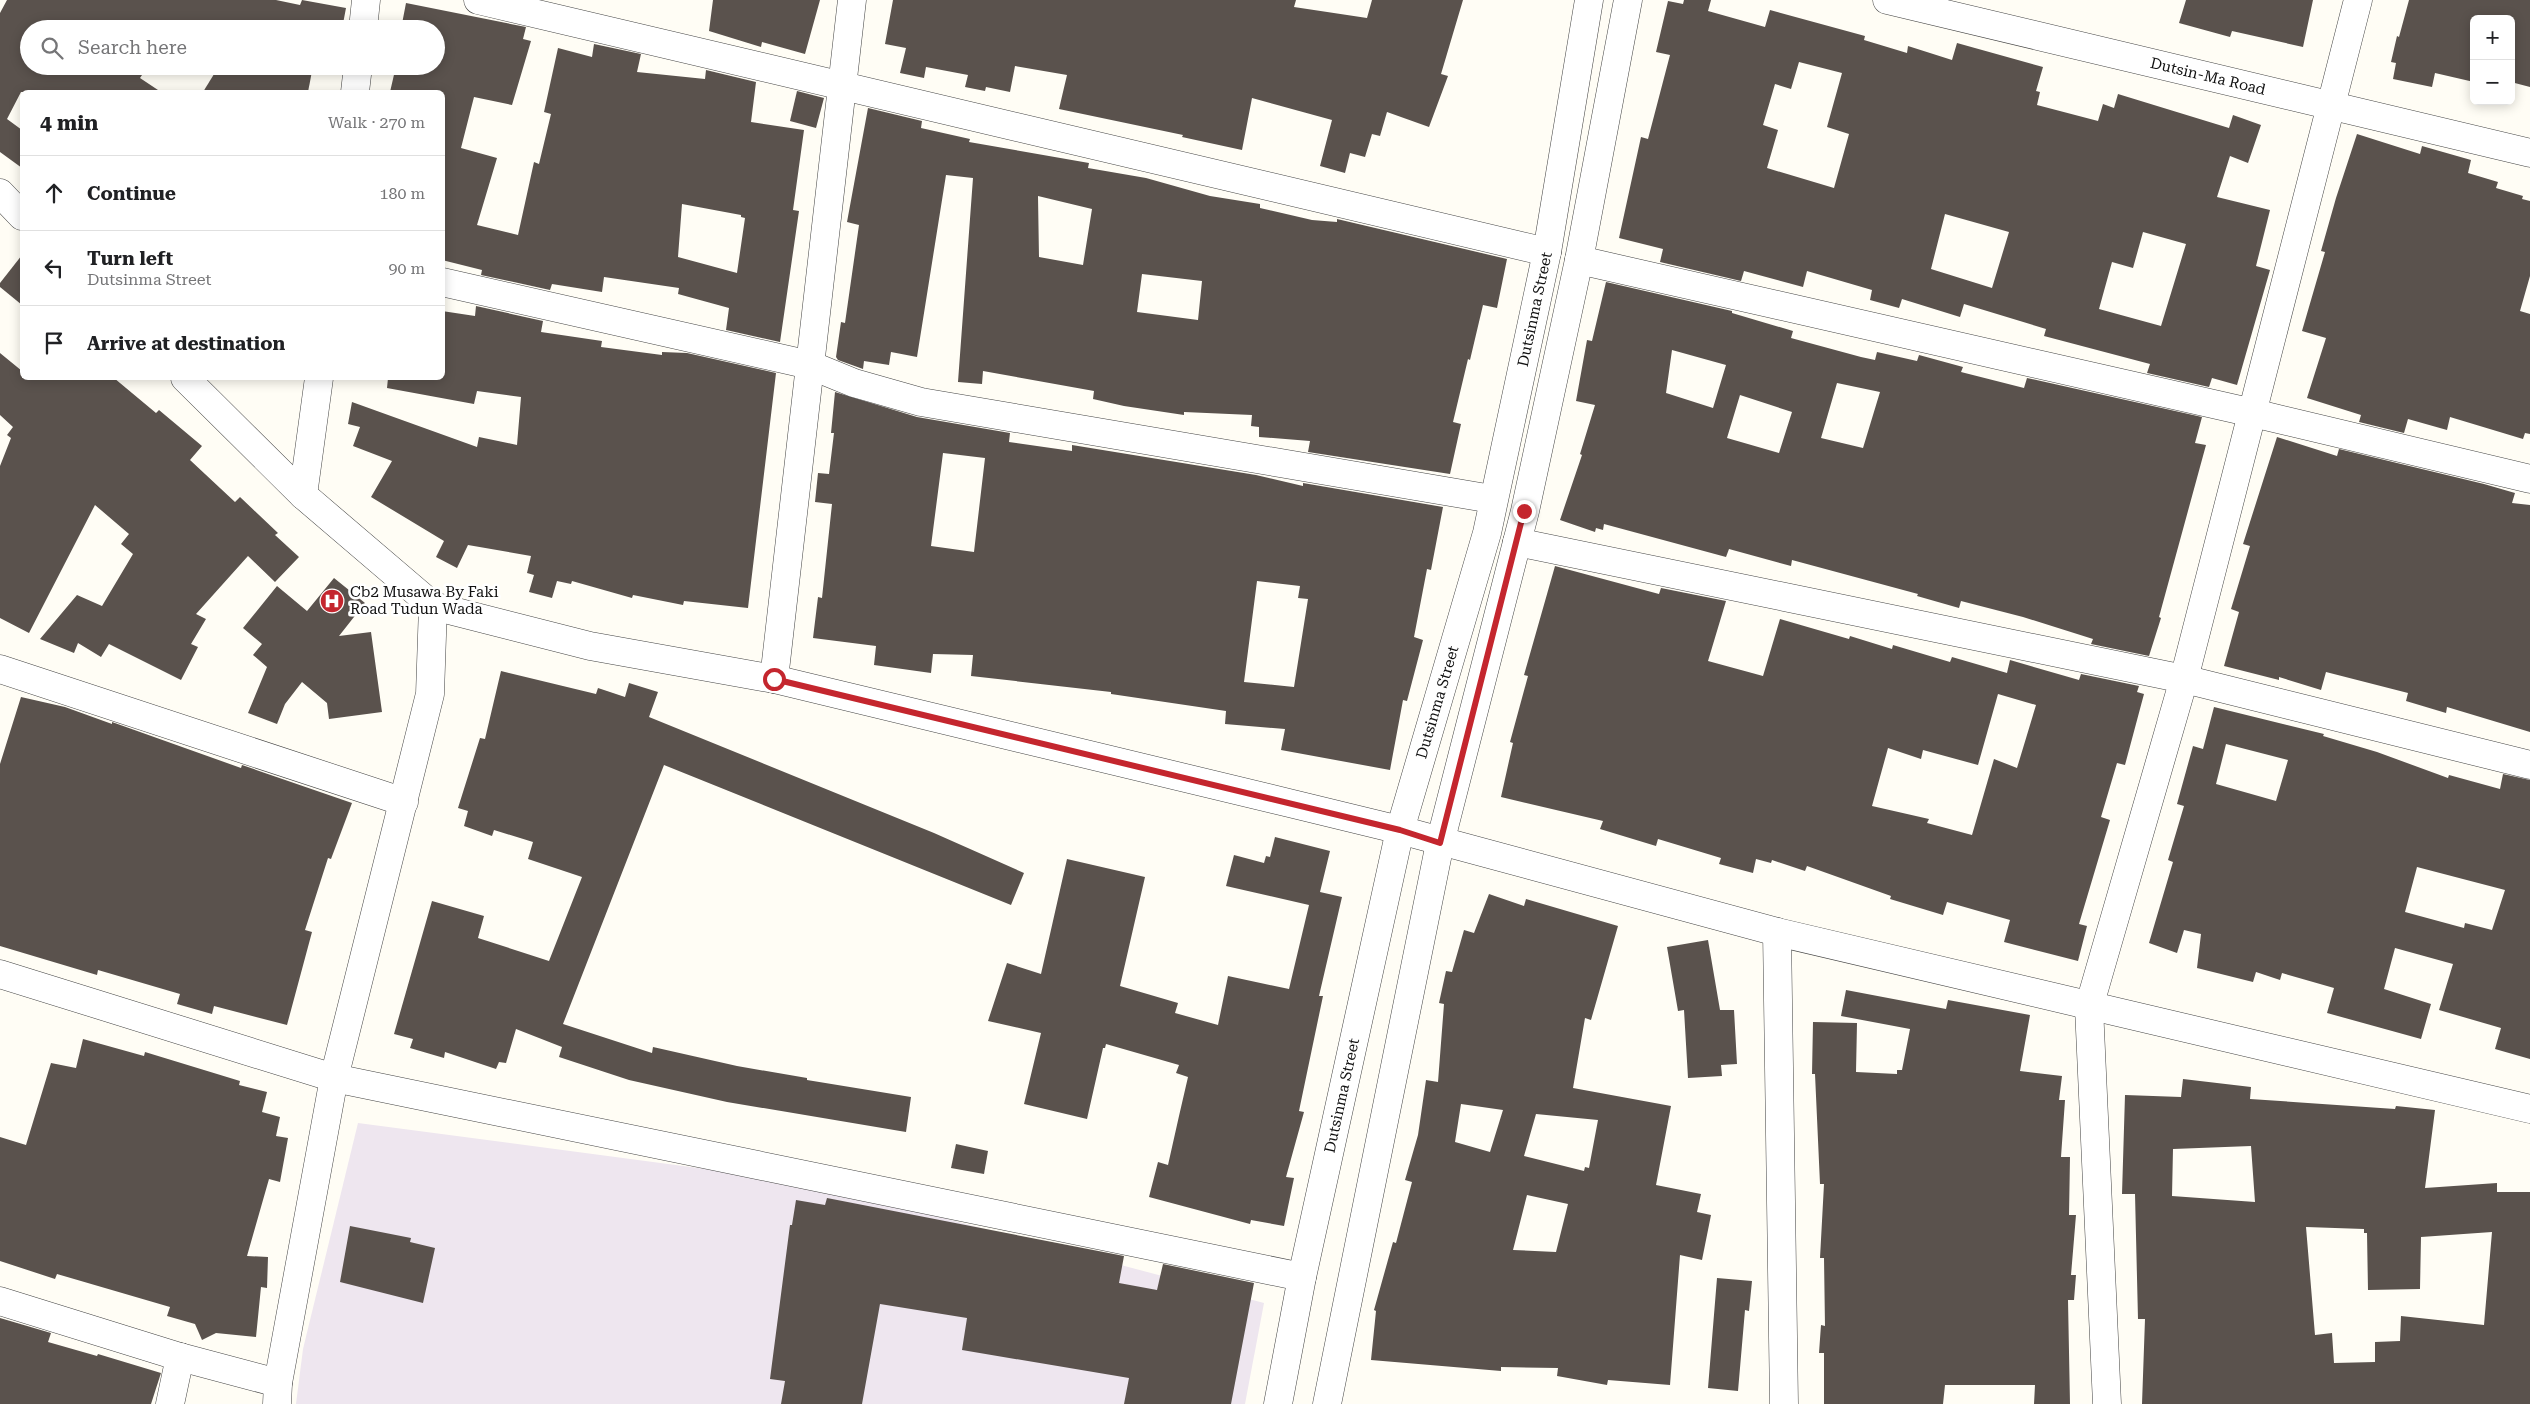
<!DOCTYPE html>
<html lang="en">
<head>
<meta charset="utf-8">
<style>
	body { margin:0; font-family:"Roboto Serif",serif; background:#f2f2f2; color:#202124 }
	.controls { position:absolute; right:15px; top:15px; display:grid; overflow:hidden; border-radius:8px; box-shadow:0 2px 12px #0003 }
	.controls button { width:45px; height:45px; display:grid; place-items:center; padding:0; border:0; border-bottom:1px solid #e0e0e0; background:#fff; color:#202124; font:25px sans-serif }
	.stop { position:absolute; width:15px; height:15px; margin:-11px; border:4px solid #c4262e; border-radius:50%; background:#fff }
	.stop.end { background:#c4262e; border-color:#fff; box-shadow:0 1px 5px #0008 }
	.list { margin:0; padding:0; list-style:none }
	h2 { display:flex; justify-content:space-between; align-items:center; height:65px; margin:0; padding:0 20px; font-size:21px }
	h2 small { font-size:16px; font-weight:400; color:#757577 }
	.list li { display:grid; grid-template-columns:32px 1fr auto; gap:15px; align-items:center; box-sizing:border-box; height:75px; padding:0 20px; border-top:1px solid #e0e0e0 }
	.list b { display:block; font-size:19px; white-space:nowrap }
	.list p { margin:0; font-size:16px; white-space:nowrap; color:#757577 }
	.list em { font-size:16px; font-style:normal; color:#757577 }
	.icon { flex:none; width:28px; height:28px; fill:none; stroke:currentColor; stroke-width:2; stroke-linecap:round; stroke-linejoin:round }
	.map { position:relative; flex:none; width:2530px; height:1404px; overflow:hidden }
	.search { position:absolute; background:#fff; box-shadow:0 2px 12px #0003; left:20px; top:20px; width:425px; height:55px; display:flex; align-items:center; gap:12px; box-sizing:border-box; padding:0 18px; border-radius:28px; color:#757577; font-size:19px }
	.panel { position:absolute; background:#fff; box-shadow:0 2px 12px #0003; left:20px; top:90px; width:425px; height:290px; border-radius:8px }
	.map>svg:first-child { display:block }
	.industrial { fill:#eee6ef }
	.building { fill:#5a524d; fill-rule:evenodd }
	.lines { fill:none; stroke-linecap:round; stroke-linejoin:round }
	.minor-casing { stroke:#444; stroke-width:29 }
	.minor { stroke:#fff; stroke-width:28 }
	.route { stroke:#c4262e; stroke-width:6 }
	.labels { text-anchor:middle; dominant-baseline:central; stroke-width:5; stroke-linejoin:round; paint-order:stroke }
	.street-label { font-size:15px; fill:#111; stroke:#fff }
	.poi-label { font-size:15px; fill:#111; stroke:#fff; text-anchor:start }
</style>
</head>
<body>
<div class="map">
<svg width="2530" height="1404" viewBox="0 0 2530 1404">
	<rect width="100%" height="100%" fill="#fffdf5"/>
	<path class="industrial" d="M 358,1123 L 812,1183 L 1264,1303 L 1245,1404 L 296,1404 L 303,1349 Z"/>
	<g class="building">
		<path d="M 7,0 L 276,0 L 300,5 L 302,0 L 346,8 L 342,29 L 29,29 L 29,66 L 148,66 L 140,78 L 161,92 L 21,92 L 7,119 L 22,130 L 22,168 L 0,152 L 0,13 Z"/>
		<path d="M 713,0 L 820,0 L 805,54 L 762,42 L 761,47 L 709,31 Z"/>
		<path d="M 893,0 L 1296,0 L 1294,7 L 1367,18 L 1372,0 L 1463,0 L 1441,74 L 1448,76 L 1429,127 L 1387,112 L 1380,136 L 1372,134 L 1365,157 L 1350,153 L 1345,173 L 1320,166 L 1332,120 L 1252,98 L 1242,150 L 1182,137 L 1183,135 L 1059,109 L 1067,75 L 1015,66 L 1010,92 L 986,87 L 985,91 L 965,87 L 968,75 L 926,67 L 924,78 L 900,73 L 906,48 L 885,44 Z"/>
		<path d="M 1684,0 L 1711,0 L 1708,11 L 1765,27 L 1770,10 L 1865,36 L 1864,40 L 1907,53 L 1908,46 L 1952,60 L 1957,43 L 2043,67 L 2036,91 L 2040,92 L 2037,105 L 2098,121 L 2103,104 L 2114,108 L 2118,94 L 2229,128 L 2233,115 L 2261,125 L 2248,163 L 2230,156 L 2217,197 L 2270,210 L 2256,266 L 2270,270 L 2237,385 L 2212,378 L 2209,387 L 2147,373 L 2150,364 L 2044,336 L 2046,329 L 1964,304 L 1960,317 L 1902,299 L 1899,308 L 1870,300 L 1872,290 L 1807,271 L 1803,287 L 1744,271 L 1741,281 L 1660,262 L 1663,249 L 1619,238 L 1641,137 L 1648,139 L 1670,55 L 1656,52 L 1668,1 L 1683,4 ZM 1799,62 L 1842,73 L 1827,127 L 1849,134 L 1834,188 L 1767,168 L 1778,130 L 1763,125 L 1775,84 L 1791,89 ZM 1945,214 L 2009,232 L 1992,288 L 1931,269 ZM 2143,232 L 2186,244 L 2161,326 L 2099,309 L 2112,262 L 2133,268 Z"/>
		<path d="M 2186,0 L 2313,0 L 2303,47 L 2232,31 L 2230,37 L 2179,23 Z"/>
		<path d="M 2409,0 L 2530,0 L 2530,87 L 2511,82 L 2511,19 L 2474,19 L 2474,82 L 2435,73 L 2432,87 L 2393,79 L 2396,63 L 2391,62 L 2397,36 L 2399,37 Z"/>
		<path d="M 406,3 L 526,27 L 523,39 L 531,41 L 512,105 L 474,97 L 461,148 L 497,158 L 477,225 L 518,235 L 534,162 L 539,164 L 551,114 L 544,112 L 558,48 L 592,57 L 594,44 L 641,54 L 637,72 L 705,79 L 706,70 L 756,82 L 751,122 L 804,130 L 793,210 L 799,211 L 780,342 L 726,330 L 729,308 L 678,294 L 679,288 L 604,277 L 602,292 L 552,284 L 550,290 L 481,275 L 482,270 L 442,260 L 442,92 L 390,92 L 396,66 L 436,66 L 436,29 L 401,29 ZM 682,204 L 741,215 L 741,217 L 745,218 L 737,273 L 678,257 Z"/>
		<path d="M 219,66 L 313,66 L 308,92 L 203,92 Z"/>
		<path d="M 797,91 L 824,98 L 816,128 L 790,121 Z"/>
		<path d="M 868,108 L 922,121 L 921,128 L 970,139 L 969,142 L 1089,163 L 1088,168 L 1146,178 L 1210,196 L 1260,204 L 1260,208 L 1312,220 L 1337,222 L 1337,219 L 1507,259 L 1497,308 L 1483,305 L 1470,360 L 1468,359 L 1453,422 L 1461,424 L 1450,474 L 1308,452 L 1310,441 L 1259,437 L 1259,427 L 1251,426 L 1252,415 L 1184,412 L 1184,415 L 1124,406 L 1093,399 L 1094,391 L 983,371 L 982,384 L 958,382 L 973,178 L 946,175 L 917,357 L 891,352 L 889,365 L 864,361 L 863,369 L 838,360 L 836,357 L 841,322 L 845,323 L 859,225 L 847,222 ZM 1038,196 L 1092,209 L 1083,265 L 1039,257 ZM 1142,274 L 1202,281 L 1198,320 L 1137,312 Z"/>
		<path d="M 2357,134 L 2420,154 L 2422,146 L 2471,160 L 2468,173 L 2498,182 L 2496,188 L 2523,196 L 2522,199 L 2530,201 L 2530,276 L 2520,311 L 2530,314 L 2530,434 L 2525,433 L 2523,439 L 2450,417 L 2447,430 L 2408,419 L 2404,433 L 2359,422 L 2361,415 L 2307,398 L 2326,338 L 2302,331 L 2325,252 L 2321,251 L 2336,198 Z"/>
		<path d="M 22,255 L 22,305 L 0,287 L 0,283 Z"/>
		<path d="M 1606,282 L 1732,311 L 1732,313 L 1793,331 L 1791,338 L 1861,357 L 1875,360 L 1877,352 L 1917,361 L 1919,355 L 1963,367 L 1961,372 L 2024,388 L 2027,378 L 2202,417 L 2195,443 L 2206,445 L 2159,617 L 2161,618 L 2149,656 L 2091,644 L 2093,639 L 2023,617 L 1961,601 L 1959,608 L 1917,596 L 1918,594 L 1792,560 L 1791,566 L 1729,549 L 1726,557 L 1604,524 L 1603,530 L 1596,528 L 1595,532 L 1560,520 L 1582,455 L 1580,454 L 1595,405 L 1576,401 L 1587,340 L 1592,341 ZM 1672,350 L 1726,365 L 1713,408 L 1666,393 ZM 1837,383 L 1880,392 L 1863,448 L 1821,438 ZM 1740,395 L 1792,412 L 1779,453 L 1727,438 Z"/>
		<path d="M 476,306 L 543,321 L 541,332 L 602,341 L 601,347 L 662,355 L 662,352 L 687,353 L 776,373 L 748,608 L 684,601 L 683,605 L 633,595 L 632,598 L 572,581 L 571,584 L 557,581 L 552,598 L 529,592 L 534,575 L 527,573 L 531,556 L 468,545 L 457,568 L 436,557 L 444,541 L 371,497 L 392,461 L 353,446 L 360,427 L 348,424 L 352,402 L 477,447 L 479,437 L 517,445 L 521,397 L 477,391 L 474,404 L 387,388 L 388,378 L 442,378 L 442,311 L 475,316 Z"/>
		<path d="M 0,353 L 22,371 L 22,378 L 114,378 L 156,413 L 159,410 L 202,446 L 190,460 L 235,502 L 240,497 L 278,533 L 275,535 L 299,557 L 275,582 L 248,556 L 196,614 L 206,619 L 191,644 L 198,647 L 181,680 L 109,644 L 101,657 L 78,643 L 74,653 L 40,639 L 77,595 L 102,606 L 133,554 L 121,544 L 129,534 L 95,505 L 29,633 L 0,618 L 0,466 L 11,438 L 7,435 L 13,427 L 0,415 Z"/>
		<path d="M 835,392 L 917,417 L 1010,433 L 1009,442 L 1072,451 L 1072,445 L 1256,475 L 1303,486 L 1303,483 L 1443,507 L 1431,570 L 1427,569 L 1414,637 L 1423,640 L 1407,701 L 1403,700 L 1390,770 L 1281,750 L 1285,729 L 1225,724 L 1226,711 L 1111,694 L 1111,692 L 971,676 L 973,655 L 933,654 L 931,673 L 874,665 L 876,646 L 813,638 L 818,597 L 822,598 L 832,504 L 815,502 L 818,473 L 829,474 L 834,433 L 831,433 ZM 943,453 L 985,458 L 974,552 L 931,546 ZM 1257,581 L 1300,586 L 1298,598 L 1308,599 L 1294,687 L 1244,682 Z"/>
		<path d="M 2277,437 L 2337,456 L 2339,449 L 2484,484 L 2515,493 L 2512,503 L 2530,505 L 2530,732 L 2447,707 L 2446,713 L 2406,701 L 2408,693 L 2326,672 L 2321,690 L 2279,677 L 2279,680 L 2224,666 L 2239,612 L 2231,609 L 2250,546 L 2243,544 Z"/>
		<path d="M 1555,566 L 1659,594 L 1661,588 L 1726,601 L 1708,661 L 1763,676 L 1780,619 L 1849,639 L 1850,636 L 1892,649 L 1893,645 L 1950,662 L 1952,657 L 2007,673 L 2010,660 L 2079,680 L 2081,674 L 2139,686 L 2137,692 L 2144,694 L 2125,765 L 2117,763 L 2101,817 L 2110,820 L 2079,924 L 2087,926 L 2078,961 L 2004,942 L 2010,920 L 1947,902 L 1943,915 L 1890,899 L 1891,896 L 1807,866 L 1805,871 L 1772,860 L 1771,863 L 1756,859 L 1753,873 L 1719,864 L 1721,858 L 1658,839 L 1656,846 L 1600,829 L 1603,821 L 1501,797 L 1513,743 L 1510,742 L 1528,676 L 1524,675 ZM 1998,694 L 2036,705 L 2017,768 L 1994,759 L 1972,835 L 1927,823 L 1929,819 L 1872,806 L 1888,748 L 1921,759 L 1923,750 L 1978,765 Z"/>
		<path d="M 334,578 L 365,603 L 339,636 L 371,632 L 382,712 L 329,719 L 327,703 L 302,682 L 285,704 L 277,724 L 248,713 L 267,667 L 253,655 L 262,644 L 243,628 L 277,586 L 307,611 Z"/>
		<path d="M 501,671 L 596,694 L 598,688 L 625,697 L 629,683 L 658,692 L 649,717 L 934,833 L 1024,873 L 1011,905 L 664,765 L 563,1024 L 652,1053 L 653,1047 L 737,1066 L 807,1078 L 807,1080 L 911,1097 L 906,1132 L 727,1102 L 629,1080 L 559,1057 L 562,1047 L 516,1029 L 506,1063 L 499,1062 L 496,1069 L 445,1052 L 444,1058 L 410,1048 L 413,1039 L 394,1034 L 432,901 L 484,916 L 478,938 L 549,961 L 582,877 L 528,859 L 533,842 L 494,830 L 492,836 L 464,826 L 468,811 L 458,808 L 480,738 L 485,739 Z"/>
		<path d="M 21,697 L 65,707 L 112,724 L 112,722 L 241,768 L 242,765 L 352,803 L 331,859 L 328,858 L 305,930 L 312,932 L 287,1025 L 214,1006 L 212,1014 L 177,1004 L 180,994 L 98,970 L 97,975 L 0,946 L 0,764 Z"/>
		<path d="M 2214,707 L 2324,734 L 2323,736 L 2377,752 L 2448,778 L 2449,775 L 2500,789 L 2503,774 L 2530,780 L 2530,1059 L 2495,1049 L 2501,1028 L 2439,1010 L 2453,964 L 2395,948 L 2384,989 L 2431,1004 L 2421,1039 L 2327,1013 L 2334,988 L 2282,973 L 2280,980 L 2256,972 L 2253,982 L 2197,968 L 2201,934 L 2184,930 L 2177,953 L 2149,943 L 2173,862 L 2168,860 L 2184,806 L 2177,804 L 2193,746 L 2203,749 ZM 2226,744 L 2288,760 L 2276,801 L 2216,784 ZM 2417,867 L 2505,890 L 2492,930 L 2465,923 L 2464,928 L 2405,912 Z"/>
		<path d="M 1275,837 L 1330,851 L 1320,892 L 1342,897 L 1319,996 L 1323,996 L 1299,1111 L 1304,1112 L 1286,1177 L 1294,1178 L 1284,1226 L 1251,1220 L 1250,1224 L 1149,1197 L 1158,1162 L 1168,1165 L 1179,1116 L 1188,1077 L 1176,1073 L 1179,1065 L 1106,1044 L 1105,1048 L 1103,1048 L 1087,1119 L 1024,1104 L 1041,1033 L 988,1021 L 1007,963 L 1041,974 L 1067,859 L 1145,877 L 1120,986 L 1178,1003 L 1175,1013 L 1218,1025 L 1228,976 L 1289,989 L 1309,905 L 1226,886 L 1234,855 L 1264,863 L 1266,856 L 1270,857 Z"/>
		<path d="M 1489,894 L 1524,906 L 1526,899 L 1618,926 L 1591,1020 L 1585,1018 L 1573,1088 L 1671,1106 L 1656,1185 L 1701,1194 L 1697,1212 L 1711,1215 L 1702,1260 L 1680,1255 L 1670,1385 L 1608,1380 L 1607,1385 L 1557,1376 L 1558,1368 L 1501,1367 L 1501,1371 L 1371,1360 L 1376,1311 L 1374,1310 L 1393,1242 L 1396,1243 L 1412,1182 L 1405,1180 L 1418,1135 L 1426,1080 L 1438,1082 L 1444,1004 L 1439,1003 L 1446,971 L 1452,972 L 1464,930 L 1474,933 ZM 1461,1104 L 1503,1110 L 1490,1152 L 1455,1142 ZM 1536,1114 L 1598,1120 L 1589,1168 L 1585,1167 L 1584,1171 L 1524,1156 ZM 1527,1195 L 1568,1204 L 1556,1252 L 1513,1250 Z"/>
		<path d="M 1708,940 L 1720,1010 L 1734,1010 L 1737,1064 L 1721,1065 L 1722,1076 L 1688,1078 L 1684,1010 L 1678,1011 L 1667,947 Z"/>
		<path d="M 1846,990 L 1946,1009 L 1948,1000 L 2030,1015 L 2020,1071 L 2062,1076 L 2059,1100 L 2065,1100 L 2061,1157 L 2070,1157 L 2069,1215 L 2076,1215 L 2071,1275 L 2076,1275 L 2074,1300 L 2068,1300 L 2070,1404 L 2034,1404 L 2035,1385 L 1945,1385 L 1943,1404 L 1824,1404 L 1824,1353 L 1819,1353 L 1821,1325 L 1825,1326 L 1824,1258 L 1820,1258 L 1824,1184 L 1820,1184 L 1815,1074 L 1812,1074 L 1813,1022 L 1857,1023 L 1856,1072 L 1897,1074 L 1897,1070 L 1902,1070 L 1910,1029 L 1841,1016 Z"/>
		<path d="M 83,1039 L 144,1056 L 145,1052 L 240,1081 L 239,1085 L 267,1092 L 262,1112 L 280,1117 L 276,1136 L 288,1138 L 280,1182 L 269,1179 L 247,1256 L 268,1257 L 267,1288 L 261,1287 L 256,1337 L 216,1333 L 202,1340 L 195,1324 L 167,1316 L 170,1307 L 57,1274 L 55,1279 L 0,1261 L 0,1137 L 26,1145 L 51,1063 L 76,1068 Z"/>
		<path d="M 2183,1079 L 2251,1087 L 2250,1099 L 2395,1109 L 2396,1106 L 2435,1110 L 2425,1188 L 2497,1183 L 2497,1192 L 2530,1192 L 2530,1404 L 2142,1404 L 2145,1319 L 2138,1319 L 2135,1194 L 2122,1194 L 2125,1095 L 2181,1097 ZM 2251,1146 L 2255,1202 L 2172,1196 L 2173,1149 ZM 2306,1227 L 2364,1229 L 2364,1233 L 2367,1233 L 2368,1290 L 2420,1289 L 2421,1237 L 2492,1232 L 2484,1325 L 2401,1316 L 2400,1341 L 2375,1342 L 2375,1362 L 2334,1363 L 2332,1333 L 2315,1335 Z"/>
		<path d="M 956,1144 L 988,1151 L 984,1174 L 951,1168 Z"/>
		<path d="M 827,1198 L 1124,1256 L 1119,1283 L 1157,1290 L 1163,1264 L 1254,1283 L 1231,1404 L 1124,1404 L 1129,1378 L 962,1350 L 967,1318 L 880,1304 L 862,1404 L 781,1404 L 785,1381 L 770,1379 L 790,1225 L 792,1225 L 796,1200 L 825,1205 Z"/>
		<path d="M 350,1226 L 411,1238 L 410,1242 L 435,1248 L 423,1303 L 340,1282 Z"/>
		<path d="M 1717,1278 L 1752,1281 L 1749,1311 L 1745,1310 L 1738,1391 L 1708,1388 Z"/>
		<path d="M 0,1318 L 51,1333 L 48,1342 L 97,1356 L 98,1354 L 161,1373 L 151,1404 L 0,1404 Z"/>
	</g>
	<g class="lines">
		<g class="minor-casing">
			<g id="minor">
				<path d="M 478,0 L 1547,252"/>
				<path id="s1" d="M 1887,0 L 2530,153"/>
				<path d="M 363,29 L 366,0"/>
				<path d="M 355,92 L 358,66"/>
				<path d="M 0,193 L 22,216"/>
				<path d="M 1579,260 L 2253,413 L 2530,479"/>
				<path d="M 442,282 L 810,365 L 854,383 L 921,402 L 1492,499"/>
				<path d="M 185,378 L 303,495 L 433,606 L 430,694 L 334,1078 L 278,1383 L 277,1404"/>
				<path d="M 303,495 L 319,378"/>
				<path d="M 1517,542 L 2184,679 L 2530,765"/>
				<path d="M 433,606 L 590,646 L 774,679 L 1289,803 L 1400,830 L 1777,932 L 2530,1109"/>
				<path d="M 0,669 L 404,802"/>
				<path d="M 774,679 L 852,0"/>
				<path d="M 1777,932 L 1784,1404"/>
				<path d="M 0,974 L 334,1078 L 1302,1277"/>
				<path d="M 0,1301 L 180,1357 L 278,1383"/>
				<path d="M 170,1404 L 180,1357"/>
				<path id="s2" d="M 1278,1404 L 1302,1277 L 1400,830 L 1487,533 L 1547,252 L 1589,0"/>
				<path d="M 1327,1404 L 1440,843 L 1525,511 L 1579,260 L 1628,0"/>
				<path d="M 2107,1404 L 2089,1007 L 2184,679 L 2358,0"/>
			</g>
		</g>
		<use href="#minor" class="minor"/>
	</g>
	<g class="lines">
		<path class="route" d="M 774,679 L 1400,830 L 1440,843 L 1524,511"/>
	</g>
	<defs>
		<g id="hospital-disc" transform="scale(1.25)"><circle r="9.5" fill="#c4262e" stroke="#fff"/><path d="M-5-5h3v3.5h4V-5h3V5h-3V1.5h-4V5h-3Z" fill="#fff"/></g>
	</defs>
	<g fill-rule="evenodd">
		<use href="#hospital-disc" x="332" y="601"/>
	</g>
	<g class="labels">
		<g class="street-label">
			<text stroke="none"><textPath href="#s1" startOffset="330">Dutsin-Ma Road</textPath></text>
			<text stroke="none"><textPath href="#s2" startOffset="1125">Dutsinma Street</textPath></text>
			<text stroke="none"><textPath href="#s2" startOffset="720">Dutsinma Street</textPath></text>
			<text stroke="none"><textPath href="#s2" startOffset="315">Dutsinma Street</textPath></text>
		</g>
		<g class="poi-label">
			<text x="350" y="592">Cb2 Musawa By Faki<tspan x="350" dy="17">Road Tudun Wada</tspan></text>
		</g>
	</g>
</svg>
<div class="controls">
<button>+</button>
<button>−</button>
</div>
<div class="stop" style="left:774px;top:679px"></div>
<div class="stop end" style="left:1524px;top:511px"></div>
<div class="search"><svg class="icon" aria-label="search" viewBox="0 0 24 24"><circle cx="10" cy="10" r="6"/><path d="M15 15l6 6"/></svg>Search here</div>
<section class="panel">
<h2>4 min<small>Walk · 270 m</small></h2>
<ul class="list">
<li><svg class="icon" aria-label="ahead" viewBox="0 0 24 24"><path d="M12 20V5M6 11l6-6 6 6"/></svg><div><b>Continue</b></div><em>180 m</em></li>
<li><svg class="icon" aria-label="left" viewBox="0 0 24 24"><path d="M17 20v-9H6M10 6l-5 5 5 5"/></svg><div><b>Turn left</b><p>Dutsinma Street</p></div><em>90 m</em></li>
<li><svg class="icon" aria-label="arrive" viewBox="0 0 24 24"><path d="M6 21V4h12l-3 4 3 4H6"/></svg><div><b>Arrive at destination</b></div></li>
</ul>
</section>
</div>
</body>
</html>
